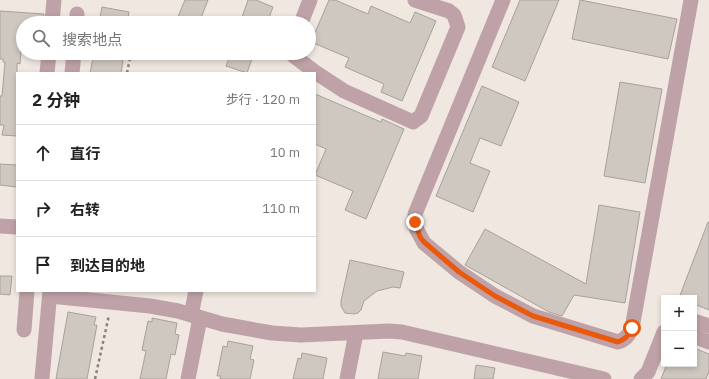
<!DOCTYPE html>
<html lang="zh">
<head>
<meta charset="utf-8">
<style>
	body { margin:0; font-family:"IBM Plex Sans","Noto Sans SC",sans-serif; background:#f2f2f2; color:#222 }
	.controls { position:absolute; right:12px; bottom:12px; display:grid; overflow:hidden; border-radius:0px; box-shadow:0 2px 6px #0003 }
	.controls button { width:36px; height:36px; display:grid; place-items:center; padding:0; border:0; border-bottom:1px solid #e0e0e0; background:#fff; color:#222; font:20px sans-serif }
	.stop { position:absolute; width:12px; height:12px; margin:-9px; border:3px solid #ea580c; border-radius:50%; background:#fff }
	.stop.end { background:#ea580c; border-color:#fff; box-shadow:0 1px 4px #0008 }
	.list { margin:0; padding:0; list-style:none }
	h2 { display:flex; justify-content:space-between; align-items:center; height:52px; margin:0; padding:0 16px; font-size:17px }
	h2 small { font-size:13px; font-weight:400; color:#767676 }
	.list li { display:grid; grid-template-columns:26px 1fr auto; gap:12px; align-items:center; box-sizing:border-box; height:56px; padding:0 16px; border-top:1px solid #e0e0e0 }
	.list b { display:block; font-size:15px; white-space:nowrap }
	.list em { font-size:13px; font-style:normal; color:#767676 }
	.icon { flex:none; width:22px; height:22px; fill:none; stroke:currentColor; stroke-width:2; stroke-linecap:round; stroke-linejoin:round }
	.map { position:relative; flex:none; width:709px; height:379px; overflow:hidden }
	.search { position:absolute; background:#fff; box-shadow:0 2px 6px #0003; left:16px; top:16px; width:300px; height:44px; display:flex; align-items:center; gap:10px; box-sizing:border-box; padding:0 14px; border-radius:22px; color:#767676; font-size:15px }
	.panel { position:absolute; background:#fff; box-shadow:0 2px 6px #0003; left:16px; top:72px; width:300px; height:220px; border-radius:0px }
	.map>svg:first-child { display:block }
	.building { fill:#cfc8c1; stroke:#a8a19a }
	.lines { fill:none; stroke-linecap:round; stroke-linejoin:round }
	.path { stroke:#88827e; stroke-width:2.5; stroke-dasharray:3 3; stroke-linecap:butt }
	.minor { stroke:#bfa2a7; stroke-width:15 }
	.route { stroke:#ea580c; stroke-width:5 }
</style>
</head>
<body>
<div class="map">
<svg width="709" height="379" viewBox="0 0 709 379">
	<rect width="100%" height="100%" fill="#efe7e0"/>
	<g class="building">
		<path d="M 185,0 L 208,0 L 199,23 L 187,23 L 177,19 Z"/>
		<path d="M 248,0 L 256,0 L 273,7 L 267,23 L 240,23 Z"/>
		<path d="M 329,0 L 335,0 L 368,14 L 371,6 L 410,23 L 415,12 L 436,21 L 402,101 L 381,92 L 384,84 L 345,67 L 349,58 L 311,42 Z"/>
		<path d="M 520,0 L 559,0 L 525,81 L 492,67 Z"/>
		<path d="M 580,0 L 677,19 L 668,59 L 572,39 Z"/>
		<path d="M 102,7 L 129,12 L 127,23 L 99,23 Z"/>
		<path d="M 0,11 L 44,14 L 43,23 L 23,23 L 20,64 L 17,63 L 17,136 L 2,135 L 4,125 L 0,125 L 0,96 L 2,96 L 5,62 L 3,62 L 3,59 L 0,59 Z"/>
		<path d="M 94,53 L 122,53 L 121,60 L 123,61 L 121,73 L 90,73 Z"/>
		<path d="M 231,53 L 254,53 L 247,73 L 226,66 Z"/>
		<path d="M 620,82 L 662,89 L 645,183 L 604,176 Z"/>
		<path d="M 482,86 L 519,102 L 501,146 L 480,138 L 470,163 L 490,171 L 473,212 L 436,196 Z"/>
		<path d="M 315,94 L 381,122 L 382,119 L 404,129 L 366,219 L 345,210 L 353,191 L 315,175 L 326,149 L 315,144 Z"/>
		<path d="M 0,164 L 17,165 L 17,187 L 0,185 Z"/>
		<path d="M 599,205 L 640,212 L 625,303 L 574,295 L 562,316 L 549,312 L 465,265 L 485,229 L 586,284 Z"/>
		<path d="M 708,222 L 709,222 L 709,310 L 694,304 L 694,298 L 679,298 Z"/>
		<path d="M 350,260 L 404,272 L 400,288 L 393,287 L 377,291 L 364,301 L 361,310 L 358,313 L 354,314 L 345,313 L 341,306 L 341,301 Z"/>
		<path d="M 0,276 L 12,276 L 10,295 L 0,294 Z"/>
		<path d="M 68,312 L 96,317 L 94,325 L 97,325 L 87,379 L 56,379 Z"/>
		<path d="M 152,318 L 177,323 L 175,334 L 179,335 L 175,355 L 171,354 L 166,379 L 140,379 L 146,351 L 142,350 L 148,321 L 152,322 Z"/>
		<path d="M 228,341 L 253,346 L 250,359 L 254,360 L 250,379 L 220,379 L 221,376 L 217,376 L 223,346 L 227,347 Z"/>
		<path d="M 694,348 L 709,354 L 709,372 L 706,379 L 661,379 L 667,364 L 694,364 Z"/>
		<path d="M 383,352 L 405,356 L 406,353 L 422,356 L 418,379 L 378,379 Z"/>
		<path d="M 302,353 L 327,358 L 323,379 L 293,379 L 298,358 L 301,359 Z"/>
		<path d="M 476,365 L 495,368 L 493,379 L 474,379 Z"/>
	</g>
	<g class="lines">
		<g class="path">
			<path d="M 137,23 L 138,19"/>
			<path d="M 127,73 L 131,53"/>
			<path d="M 95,379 L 109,315"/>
		</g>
		<g class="minor">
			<path d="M 503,0 L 415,214 L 415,222 L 417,230 L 424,243 L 459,272 L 495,296 L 533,316 L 618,342 C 626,339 629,335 632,328 L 691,0"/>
			<path d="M 52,23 L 54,0"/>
			<path d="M 77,23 L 77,14"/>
			<path d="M 301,23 L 310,0"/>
			<path d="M 290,53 L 315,72 L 344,91 L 413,122 L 421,116 L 458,27 L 454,15 L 449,11 L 415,0"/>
			<path d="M 47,73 L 49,53"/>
			<path d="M 72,73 L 74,53"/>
			<path d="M 0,226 L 17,227"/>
			<path d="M 50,296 L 150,306 L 178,311 L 222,324 L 272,333 L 301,335 L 389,331 L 402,332 L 604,379"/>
			<path d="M 191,315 L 196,291"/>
			<path d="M 694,321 L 709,326"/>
			<path d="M 24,330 L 27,291"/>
			<path d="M 694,336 L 709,342"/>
			<path d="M 42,378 L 50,291"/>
			<path d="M 188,379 L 200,318"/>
			<path d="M 347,379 L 356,333"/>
			<path d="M 641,379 L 648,372 L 664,332"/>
		</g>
	</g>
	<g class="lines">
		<path class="route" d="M 415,222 L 420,237 L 424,242 L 459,272 L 495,296 L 533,316 L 618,342 C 626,339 629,335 632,328"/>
	</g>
</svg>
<div class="controls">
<button>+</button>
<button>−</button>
</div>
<div class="stop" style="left:632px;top:328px"></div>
<div class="stop end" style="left:415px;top:222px"></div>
<div class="search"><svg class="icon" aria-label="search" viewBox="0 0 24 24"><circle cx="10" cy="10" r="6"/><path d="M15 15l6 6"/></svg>搜索地点</div>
<section class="panel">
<h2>2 分钟<small>步行 · 120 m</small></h2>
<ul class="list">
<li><svg class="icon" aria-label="ahead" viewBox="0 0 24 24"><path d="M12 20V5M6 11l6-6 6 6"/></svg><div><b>直行</b></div><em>10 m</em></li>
<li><svg class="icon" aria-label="right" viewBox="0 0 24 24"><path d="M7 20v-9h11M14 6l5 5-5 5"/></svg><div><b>右转</b></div><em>110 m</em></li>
<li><svg class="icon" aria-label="arrive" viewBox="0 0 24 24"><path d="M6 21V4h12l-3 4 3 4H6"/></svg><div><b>到达目的地</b></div></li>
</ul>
</section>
</div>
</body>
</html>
